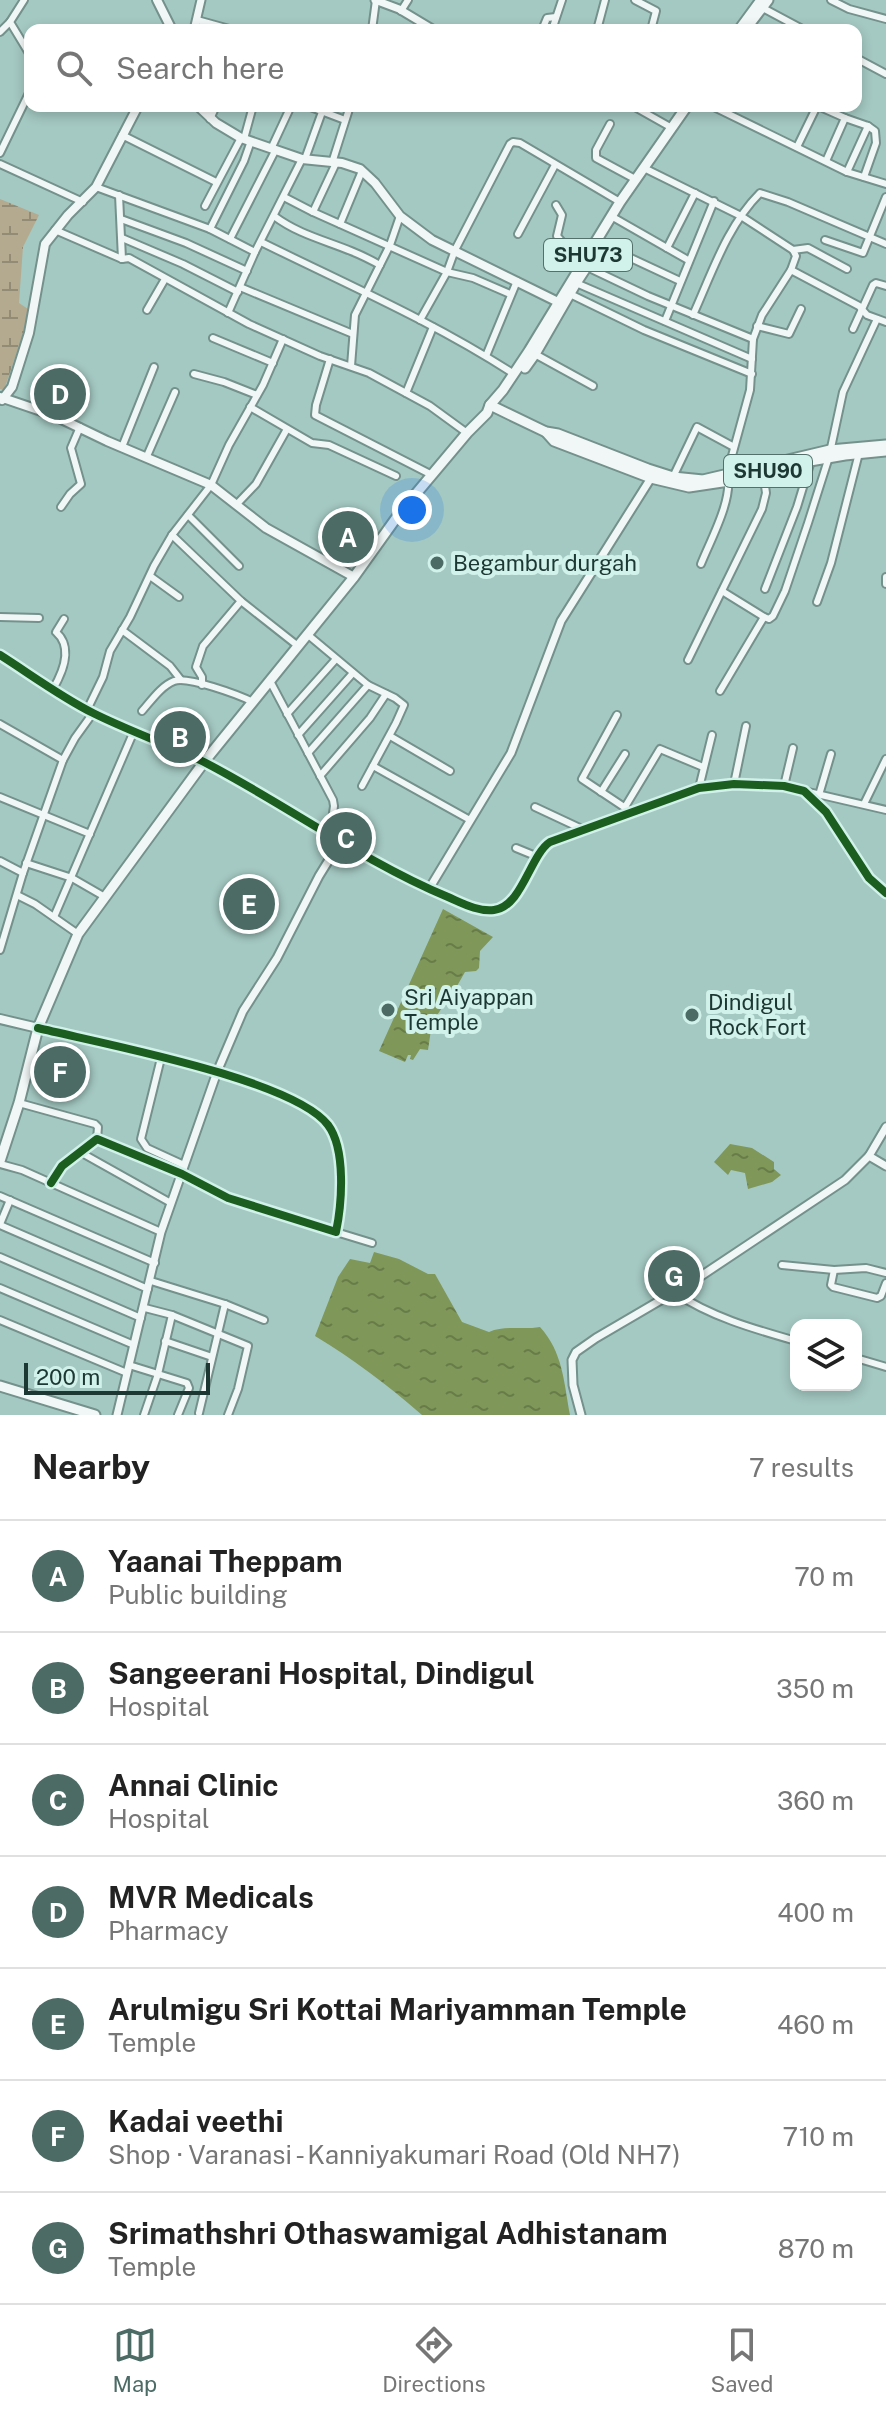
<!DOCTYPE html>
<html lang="en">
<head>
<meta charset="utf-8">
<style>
	body { margin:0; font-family:"Public Sans",sans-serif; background:#f6f6f6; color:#222 }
	.controls { position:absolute; right:24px; bottom:24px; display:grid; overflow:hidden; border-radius:16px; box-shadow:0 4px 12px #0003 }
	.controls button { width:72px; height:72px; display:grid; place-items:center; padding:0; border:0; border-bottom:2px solid #e0e0e0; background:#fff; color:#222; font:40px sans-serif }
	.scale { position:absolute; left:24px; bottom:20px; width:186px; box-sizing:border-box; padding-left:8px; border:4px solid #1d3833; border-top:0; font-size:22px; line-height:28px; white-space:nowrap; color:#1d3833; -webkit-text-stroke:6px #d1f2ea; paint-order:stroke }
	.you { position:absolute; left:412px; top:510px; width:28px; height:28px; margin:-20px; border:6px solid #fff; border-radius:50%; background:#1a73e8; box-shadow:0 0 0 12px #1a73e833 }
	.badge { display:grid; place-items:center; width:52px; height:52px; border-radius:50%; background:#4c6b65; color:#fff; font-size:26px; font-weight:700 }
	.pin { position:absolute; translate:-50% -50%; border:4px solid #fff; box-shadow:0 2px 8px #0006 }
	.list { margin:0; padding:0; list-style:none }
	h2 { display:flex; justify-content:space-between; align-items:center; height:104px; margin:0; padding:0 32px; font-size:34px }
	h2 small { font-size:26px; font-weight:400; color:#767676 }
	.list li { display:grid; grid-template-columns:52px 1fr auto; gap:24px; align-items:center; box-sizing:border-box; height:112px; padding:0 32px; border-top:2px solid #e0e0e0 }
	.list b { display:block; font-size:30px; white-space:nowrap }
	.list p { margin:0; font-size:26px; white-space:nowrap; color:#767676 }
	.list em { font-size:26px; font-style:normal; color:#767676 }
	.icon { flex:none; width:44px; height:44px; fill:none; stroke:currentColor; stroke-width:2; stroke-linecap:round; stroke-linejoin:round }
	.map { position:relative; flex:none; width:886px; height:1415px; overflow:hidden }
	.search { position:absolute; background:#fff; box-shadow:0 4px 12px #0003; left:24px; right:24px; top:24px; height:88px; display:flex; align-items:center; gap:20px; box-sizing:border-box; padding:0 28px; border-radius:16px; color:#767676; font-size:30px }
	.sheet { height:888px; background:#fff }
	nav { display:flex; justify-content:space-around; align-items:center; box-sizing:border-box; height:112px; border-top:2px solid #e0e0e0; background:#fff; font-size:22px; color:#767676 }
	nav a { display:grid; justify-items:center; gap:4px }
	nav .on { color:#4c6b65 }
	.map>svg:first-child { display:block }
	.wetland { fill:url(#wetland-marsh) }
	.water { fill:url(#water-ripples) }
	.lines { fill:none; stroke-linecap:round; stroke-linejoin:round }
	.minor-casing { stroke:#74918c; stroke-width:10 }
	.tertiary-casing { stroke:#74918c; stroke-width:11 }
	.secondary-casing { stroke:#74918c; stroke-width:12 }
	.primary-casing { stroke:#74918c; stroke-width:13 }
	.minor { stroke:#f1f7f6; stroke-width:6 }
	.tertiary { stroke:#f1f7f6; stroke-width:7 }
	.secondary { stroke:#f1f7f6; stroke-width:8 }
	.primary { stroke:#f1f7f6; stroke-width:9 }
	.cycleway-casing { stroke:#d1f2ea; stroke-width:13 }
	.cycleway { stroke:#1b5e20; stroke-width:8 }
	.poi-dot { fill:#4c6b65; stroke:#d1f2ea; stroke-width:3 }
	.labels { text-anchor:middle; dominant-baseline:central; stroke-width:8; stroke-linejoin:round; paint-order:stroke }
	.shield { fill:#d1f2ea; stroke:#53706a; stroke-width:2 }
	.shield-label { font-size:20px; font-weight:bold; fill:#1d3833 }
	.poi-label { font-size:22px; fill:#1d3833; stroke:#d1f2ea; text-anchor:start }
</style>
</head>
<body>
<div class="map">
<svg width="886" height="1415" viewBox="0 0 886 1415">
	<defs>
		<pattern id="wetland-marsh" width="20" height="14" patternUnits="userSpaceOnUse" patternTransform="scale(2)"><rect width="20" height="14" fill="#b4aa90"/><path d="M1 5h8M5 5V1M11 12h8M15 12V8" fill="none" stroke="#928b76"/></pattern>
		<pattern id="water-ripples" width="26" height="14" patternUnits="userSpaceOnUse" patternTransform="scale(2)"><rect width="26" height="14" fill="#7f9758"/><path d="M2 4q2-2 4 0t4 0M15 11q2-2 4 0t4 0" fill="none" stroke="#677c49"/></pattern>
	</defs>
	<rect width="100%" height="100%" fill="#a4c9c2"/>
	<path class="wetland" d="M 0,199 L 39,215 L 23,247 L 19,303 L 31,311 L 4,390 L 0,389 Z"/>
	<g class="water">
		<path d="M 443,909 L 493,937 L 480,951 L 479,968 L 476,971 L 465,972 L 453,993 L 448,994 L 447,1000 L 432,1023 L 428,1050 L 420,1049 L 413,1060 L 410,1059 L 411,1055 L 408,1055 L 405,1062 L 379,1051 Z"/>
		<path d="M 730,1144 L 752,1148 L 774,1162 L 774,1169 L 781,1175 L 772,1182 L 748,1189 L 745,1173 L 731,1170 L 728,1175 L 714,1162 Z"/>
		<path d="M 374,1252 L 399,1259 L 428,1274 L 435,1274 L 462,1322 L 489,1332 C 505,1325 523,1330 540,1327 C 563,1352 564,1383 570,1415 L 422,1415 C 388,1385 353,1359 315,1336 L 338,1277 L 350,1259 L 370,1263 Z"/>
	</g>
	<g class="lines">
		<g class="minor-casing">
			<g id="minor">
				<path d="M 24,0 L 10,22 L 30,55"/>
				<path d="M 635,0 L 656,11 L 651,30"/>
				<path d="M 831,0 L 849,9 L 886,19"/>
				<path d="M 761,7 L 804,30"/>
				<path d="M 401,11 L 408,0"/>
				<path d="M 197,20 L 233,30"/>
				<path d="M 372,30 L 376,0"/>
				<path d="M 542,30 L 547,18 L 556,17"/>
				<path d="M 552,30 L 562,0"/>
				<path d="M 597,30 L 605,0"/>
				<path d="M 0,32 L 10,22"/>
				<path d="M 856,58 L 886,74"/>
				<path d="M 308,106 L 345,120"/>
				<path d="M 633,106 L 672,128"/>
				<path d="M 712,106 L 847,172 L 886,184"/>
				<path d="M 818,106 L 845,118 L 826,161"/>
				<path d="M 845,118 L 868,126 L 847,172"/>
				<path d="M 210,119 L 216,106"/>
				<path d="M 610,124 L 596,150 L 596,158 L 635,179"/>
				<path d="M 122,135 L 216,182"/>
				<path d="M 244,139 L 253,106"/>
				<path d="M 797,147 L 817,106"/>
				<path d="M 271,149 L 291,106"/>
				<path d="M 0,153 L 30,91"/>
				<path d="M 305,159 L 322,112"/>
				<path d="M 332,163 L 350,106"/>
				<path d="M 0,164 L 83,202"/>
				<path d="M 644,168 L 741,216 L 793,250 L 796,256 L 791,270 L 762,315 L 753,339 L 750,390 L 727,474 C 734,498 710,541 701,564"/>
				<path d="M 864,177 L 876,143 L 875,131 L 868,126"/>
				<path d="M 96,187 L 210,229 L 255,252"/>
				<path d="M 119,195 L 122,259"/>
				<path d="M 284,197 L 313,212 L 447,272 L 473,278 L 510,294"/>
				<path d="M 556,205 L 562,215 L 557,236 L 563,243 L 588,254"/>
				<path d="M 205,206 L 241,138"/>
				<path d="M 313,212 L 336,163"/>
				<path d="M 274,216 C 298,234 324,240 351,251 C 361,255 371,260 380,265"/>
				<path d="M 611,216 L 688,260"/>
				<path d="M 121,219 L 186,243 L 247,271"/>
				<path d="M 340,224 L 362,171"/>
				<path d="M 210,229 L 244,161 L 251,141"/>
				<path d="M 55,230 L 122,259 L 129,258 L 249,324 L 320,356 L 369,373 L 430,406 L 467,433"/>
				<path d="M 518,234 L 555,165"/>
				<path d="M 122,238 L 183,264 L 238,292"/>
				<path d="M 230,239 L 275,151"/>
				<path d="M 825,240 L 863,253 L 886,197"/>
				<path d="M 261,242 C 346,284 434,322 514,374"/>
				<path d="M 605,246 L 680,281"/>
				<path d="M 667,248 L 695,193"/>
				<path d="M 793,250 L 808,248 L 847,269"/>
				<path d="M 585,266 L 648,296 L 753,339"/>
				<path d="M 791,270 L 859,306 L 867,315 L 886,322"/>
				<path d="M 576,283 L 752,359"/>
				<path d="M 240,287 L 353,334"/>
				<path d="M 568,293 L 644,330 L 752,374"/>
				<path d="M 147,310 L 165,279"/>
				<path d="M 228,313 L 255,252 L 302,159"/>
				<path d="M 693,315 C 712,273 727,226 760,193 L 788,202 L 886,244"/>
				<path d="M 420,320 L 447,272 L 455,250 L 510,144 L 513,142 L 520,143 L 620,202"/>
				<path d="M 665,321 L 714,201"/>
				<path d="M 757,326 L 789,334 L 801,309"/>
				<path d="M 853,329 L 873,285 L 876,283 L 886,286"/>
				<path d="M 213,338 L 273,363"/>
				<path d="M 533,353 L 593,386"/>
				<path d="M 486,356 L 517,281"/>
				<path d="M 330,359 L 316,405 L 315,415 L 432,475"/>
				<path d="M 351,366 L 355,315 L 390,245 L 400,216"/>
				<path d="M 194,374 L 224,382 L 257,395"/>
				<path d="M 406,393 L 433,327"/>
				<path d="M 250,407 L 312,443 L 329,445 L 396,476"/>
				<path d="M 122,447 L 154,367"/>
				<path d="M 147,456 L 175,392"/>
				<path d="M 673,477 L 697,427 L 734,447"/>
				<path d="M 237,504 L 256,484 L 287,429"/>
				<path d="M 61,507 L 70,494 L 81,484 L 71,448 L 80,427"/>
				<path d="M 188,515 L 239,566"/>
				<path d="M 172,535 L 241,601 L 298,646"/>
				<path d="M 150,576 L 179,597"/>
				<path d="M 886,577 L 886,584"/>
				<path d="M 765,589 L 797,507 L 811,461"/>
				<path d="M 722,591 L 764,617 L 769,619 L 773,616 L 785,591 L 808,523 L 829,457 L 843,392 L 877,319"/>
				<path d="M 817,602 L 831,563 L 859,453"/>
				<path d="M 0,617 L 39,618"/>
				<path d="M 122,630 L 170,666 L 181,680"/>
				<path d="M 307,634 L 368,685 L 395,698 L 404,705 L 396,723 L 362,786"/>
				<path d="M 688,660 L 762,509 L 766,493 L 763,472"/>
				<path d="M 270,681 L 333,800 L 334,806 L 330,835"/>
				<path d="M 202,685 L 202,677 L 196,667 L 203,646 L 241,601"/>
				<path d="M 53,689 C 63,672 73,647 56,632 L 64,619"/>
				<path d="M 720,691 L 764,617"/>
				<path d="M 87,710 L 103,677 L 110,651 L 130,617 L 154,566 L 172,535 L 211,485 L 229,445 L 263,385 L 283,339"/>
				<path d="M 142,711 C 151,701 161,686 174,681 C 188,676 239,695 253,702"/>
				<path d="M 287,714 L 336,659"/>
				<path d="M 617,715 L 582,779 L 633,813"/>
				<path d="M 0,724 L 63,760"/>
				<path d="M 298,735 L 353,673"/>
				<path d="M 390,736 L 450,771"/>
				<path d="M 308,753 L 368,685"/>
				<path d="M 373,766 L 470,820"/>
				<path d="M 320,776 L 370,718 L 386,694"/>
				<path d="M 734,784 L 746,726"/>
				<path d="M 784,786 L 793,748"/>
				<path d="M 699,788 L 712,735"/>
				<path d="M 804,791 L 886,810"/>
				<path d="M 601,792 L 625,754"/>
				<path d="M 819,795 L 831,754"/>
				<path d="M 0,797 L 90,834"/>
				<path d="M 864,804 L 886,759"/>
				<path d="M 535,807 L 582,829"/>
				<path d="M 625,807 L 660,749 L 703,767"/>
				<path d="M 516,848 L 538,857"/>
				<path d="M 0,861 L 23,873"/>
				<path d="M 26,863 L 72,878 L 105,897"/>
				<path d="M 17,895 L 35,904 L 78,934"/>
				<path d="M 54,917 L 134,731"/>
				<path d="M 0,950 L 23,873 L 63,760 L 75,738 L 93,713"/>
				<path d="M 38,1028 C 99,1043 293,1079 328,1125 C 346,1149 342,1203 336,1232 L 228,1198 L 182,1174 L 97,1139 L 62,1166 L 51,1183"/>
				<path d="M 161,1058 L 141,1139 L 147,1148 L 184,1165"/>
				<path d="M 19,1103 L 95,1124 L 98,1127 L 97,1139"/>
				<path d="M 80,1152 L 171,1203"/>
				<path d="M 0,1164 L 22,1170 L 161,1232"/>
				<path d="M 0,1196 L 155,1263"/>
				<path d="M 0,1224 L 10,1200"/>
				<path d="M 0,1225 L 148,1289"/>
				<path d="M 336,1232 L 372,1243"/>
				<path d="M 0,1257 L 141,1318"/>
				<path d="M 782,1265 L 834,1270 L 866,1268 L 886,1273"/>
				<path d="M 834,1270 L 831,1285 L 833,1287 L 877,1298 L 881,1296 L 886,1283"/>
				<path d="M 151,1281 L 225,1304 L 264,1320"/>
				<path d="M 0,1288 L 134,1345"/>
				<path d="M 674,1292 C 711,1317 754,1329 796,1341"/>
				<path d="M 145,1308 L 172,1315 L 248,1346 L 238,1389 L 228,1415"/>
				<path d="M 0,1320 L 127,1373"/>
				<path d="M 165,1341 L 212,1357"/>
				<path d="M 856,1358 L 886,1367"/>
				<path d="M 129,1365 L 187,1383 L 189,1388 L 178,1415"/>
				<path d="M 199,1413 L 225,1304"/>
				<path d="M 144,1415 L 158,1374 L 172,1315"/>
			</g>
		</g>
		<g class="tertiary-casing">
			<g id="tertiary">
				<path d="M 375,0 L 399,9 L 434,30"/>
				<path d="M 194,30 L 201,0"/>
				<path d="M 0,655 C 30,674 61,697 93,713 C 129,731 167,744 204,762 C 287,805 362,861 448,897 C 462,903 478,912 494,910 C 522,907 530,855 550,842 L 699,788 L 734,784 L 784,786 L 804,791 L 826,812 L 869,878 L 886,893"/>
				<path d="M 429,889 L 511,753 L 561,621 L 651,478"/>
				<path d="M 886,1127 L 869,1156 L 886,1166"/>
				<path d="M 117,1415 L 161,1232 L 217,1072 L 243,1011 L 277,958 L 319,876 L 340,842"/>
				<path d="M 581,1415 L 573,1385 L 572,1360 L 576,1352 L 596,1338 L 695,1280 L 845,1180 L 869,1156"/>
			</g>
		</g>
		<g class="secondary-casing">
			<g id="secondary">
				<path d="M 157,0 L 172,30"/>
				<path d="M 198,106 L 216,123 L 241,138 L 302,159 L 342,163 L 360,169 L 375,183 L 400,216 L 432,240 L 558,302"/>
				<path d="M 0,397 L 53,415 L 107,441 L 211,485 L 266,528 L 354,577"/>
				<path d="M 2,400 L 12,387 L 29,333 L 45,244 L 68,215 L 96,187 L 138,106"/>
				<path d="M 0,1019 L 38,1028"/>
			</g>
		</g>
		<g class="primary-casing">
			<g id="primary">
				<path d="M 739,30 L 761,0"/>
				<path d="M 745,30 L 768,0"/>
				<path d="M 525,368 L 535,354 L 576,283 L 597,251"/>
				<path d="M 490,405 L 546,432 L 558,434 L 648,469 L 673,477 L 703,480 L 830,450 L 886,445"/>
				<path d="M 546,432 L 554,441 L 651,478 L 689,487 L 729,481 L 764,471"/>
				<path d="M 810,461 L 845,455 L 886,451"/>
				<path d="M 0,1161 L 19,1103 L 38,1028 L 78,934 L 204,762 L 354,577 L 399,514 L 467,433 L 487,413 L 490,405 L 503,390 L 529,351 L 620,202 L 687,106"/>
				<path d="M 0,1386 L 95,1415"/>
			</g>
		</g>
		<use href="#minor" class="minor"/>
		<use href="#tertiary" class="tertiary"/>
		<use href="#secondary" class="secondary"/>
		<use href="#primary" class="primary"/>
		<g class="cycleway-casing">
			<g id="cycleway">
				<path d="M 0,655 C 30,674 61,697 93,713 C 129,731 167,744 204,762 C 287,805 362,861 448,897 C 462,903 478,912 494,910 C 522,907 530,855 550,842 L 699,788 L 734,784 L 784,786 L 804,791 L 826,812 L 869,878 L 886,893"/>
				<path d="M 38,1028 C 99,1043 293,1079 328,1125 C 346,1149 342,1203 336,1232 L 228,1198 L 182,1174 L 97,1139 L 62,1166 L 51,1183"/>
			</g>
		</g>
		<use href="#cycleway" class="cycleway"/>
	</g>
	<g class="poi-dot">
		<circle cx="437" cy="563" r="8"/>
		<circle cx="388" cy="1010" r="8"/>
		<circle cx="692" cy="1015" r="8"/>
	</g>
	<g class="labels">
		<g class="shield">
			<rect x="544" y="239" width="88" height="32" rx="6"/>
			<rect x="724" y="455" width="88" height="32" rx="6"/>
		</g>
		<g class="shield-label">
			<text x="588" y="255">SHU73</text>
			<text x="768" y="471">SHU90</text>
		</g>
		<g class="poi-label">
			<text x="453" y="563">Begambur durgah</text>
			<text x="404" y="997">Sri Aiyappan<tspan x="404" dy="25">Temple</tspan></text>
			<text x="708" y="1002">Dindigul<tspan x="708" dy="25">Rock Fort</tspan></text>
		</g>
	</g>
</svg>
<div class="controls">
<button><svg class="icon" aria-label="layers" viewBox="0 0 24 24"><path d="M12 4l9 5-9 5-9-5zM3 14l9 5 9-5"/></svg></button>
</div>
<div class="scale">200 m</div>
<div class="you"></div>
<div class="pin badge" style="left:348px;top:537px">A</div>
<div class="pin badge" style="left:180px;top:737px">B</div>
<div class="pin badge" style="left:346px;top:838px">C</div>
<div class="pin badge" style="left:60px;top:394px">D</div>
<div class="pin badge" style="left:249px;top:904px">E</div>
<div class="pin badge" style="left:60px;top:1072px">F</div>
<div class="pin badge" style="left:674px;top:1276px">G</div>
<div class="search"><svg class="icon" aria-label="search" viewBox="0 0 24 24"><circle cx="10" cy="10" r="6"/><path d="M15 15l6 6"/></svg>Search here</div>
</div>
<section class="sheet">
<h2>Nearby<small>7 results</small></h2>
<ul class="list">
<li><span class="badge">A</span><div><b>Yaanai Theppam</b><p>Public building</p></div><em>70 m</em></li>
<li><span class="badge">B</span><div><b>Sangeerani Hospital, Dindigul</b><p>Hospital</p></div><em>350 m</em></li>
<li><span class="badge">C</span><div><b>Annai Clinic</b><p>Hospital</p></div><em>360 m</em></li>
<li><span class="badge">D</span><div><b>MVR Medicals</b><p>Pharmacy</p></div><em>400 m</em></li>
<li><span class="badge">E</span><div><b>Arulmigu Sri Kottai Mariyamman Temple</b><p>Temple</p></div><em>460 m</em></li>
<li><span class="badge">F</span><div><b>Kadai veethi</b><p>Shop · Varanasi - Kanniyakumari Road (Old NH7)</p></div><em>710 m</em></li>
<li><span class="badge">G</span><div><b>Srimathshri Othaswamigal Adhistanam</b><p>Temple</p></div><em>870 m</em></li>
</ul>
</section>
<nav>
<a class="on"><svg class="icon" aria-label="map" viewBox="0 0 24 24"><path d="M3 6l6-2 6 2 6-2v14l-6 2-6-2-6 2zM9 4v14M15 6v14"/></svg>Map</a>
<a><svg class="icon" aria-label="directions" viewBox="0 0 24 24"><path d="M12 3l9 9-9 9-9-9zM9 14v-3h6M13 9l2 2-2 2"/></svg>Directions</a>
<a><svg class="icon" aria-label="saved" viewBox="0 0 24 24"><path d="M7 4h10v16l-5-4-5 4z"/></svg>Saved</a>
</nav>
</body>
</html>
